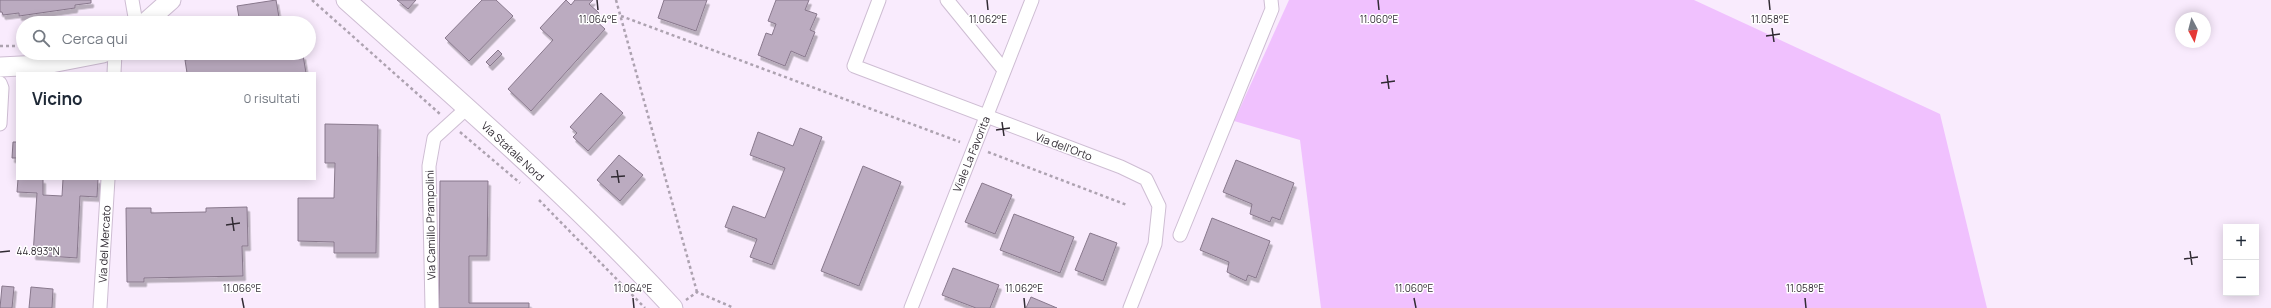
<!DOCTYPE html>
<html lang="it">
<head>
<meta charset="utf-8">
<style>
	body { margin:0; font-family:Manrope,sans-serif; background:#f6f6f7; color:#1f2937 }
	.controls { position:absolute; right:12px; bottom:12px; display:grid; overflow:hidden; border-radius:0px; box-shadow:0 2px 10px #0003 }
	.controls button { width:36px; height:36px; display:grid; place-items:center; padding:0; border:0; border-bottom:1px solid #e0e1e3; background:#fff; color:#1f2937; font:20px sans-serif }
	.compass { position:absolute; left:2175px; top:12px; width:36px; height:36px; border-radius:50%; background:#fff; box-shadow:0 2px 10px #0003; rotate:173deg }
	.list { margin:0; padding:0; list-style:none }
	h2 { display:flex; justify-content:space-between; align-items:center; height:52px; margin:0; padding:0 16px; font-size:17px }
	h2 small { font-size:13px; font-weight:400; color:#747a83 }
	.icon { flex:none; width:22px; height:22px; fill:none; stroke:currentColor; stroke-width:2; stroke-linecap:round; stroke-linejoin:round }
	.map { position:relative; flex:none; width:2271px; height:308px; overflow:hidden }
	.search { position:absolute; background:#fff; box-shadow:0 2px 10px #0003; left:16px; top:16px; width:300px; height:44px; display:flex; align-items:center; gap:10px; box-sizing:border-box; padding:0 14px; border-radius:22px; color:#747a83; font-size:15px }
	.panel { position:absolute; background:#fff; box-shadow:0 2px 10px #0003; left:16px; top:72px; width:300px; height:108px; border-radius:0px }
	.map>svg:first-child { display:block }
	.green { fill:#f0c1fe }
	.building { fill:#bbabc0; stroke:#88788c; filter:url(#shadow) }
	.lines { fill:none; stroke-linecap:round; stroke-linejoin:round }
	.street-casing { stroke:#cebdd3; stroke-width:15 }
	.secondary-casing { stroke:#cebdd3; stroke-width:21 }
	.path { stroke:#ada2b0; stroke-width:2.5; stroke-dasharray:3 3; stroke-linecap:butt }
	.street { stroke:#fff; stroke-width:13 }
	.secondary { stroke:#fff; stroke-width:19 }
	.ticks { fill:none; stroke:#312b33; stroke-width:1.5 }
	.labels { text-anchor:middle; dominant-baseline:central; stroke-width:3; stroke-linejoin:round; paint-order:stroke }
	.street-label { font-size:11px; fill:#312b33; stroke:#fff }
	.ticks-label { font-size:10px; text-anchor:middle; fill:#312b33; stroke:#fff; stroke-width:3; stroke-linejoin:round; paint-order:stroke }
</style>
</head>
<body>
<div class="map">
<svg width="2271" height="308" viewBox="0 0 2271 308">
	<defs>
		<filter id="shadow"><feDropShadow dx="2.5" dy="4.5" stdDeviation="0" flood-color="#0004"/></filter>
	</defs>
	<rect width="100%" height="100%" fill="#f9ebfd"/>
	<path class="green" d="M 1289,0 L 1694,0 L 1940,114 L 1987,308 L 1321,308 L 1300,140 L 1234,121 Z"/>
	<g class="building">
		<path d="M 0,0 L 91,0 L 91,3 L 75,5 L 75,8 L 19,16 L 19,13 L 3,15 L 2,12 L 0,12 Z"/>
		<path d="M 276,0 L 280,23 L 240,23 L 237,6 Z"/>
		<path d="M 397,0 L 416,0 L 408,9 Z"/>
		<path d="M 482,0 L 496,0 L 513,16 L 469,61 L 445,38 Z"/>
		<path d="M 566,0 L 571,5 L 575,0 L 593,0 L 589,4 L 599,13 L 594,19 L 605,29 L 531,111 L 508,89 L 553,40 L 540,28 Z"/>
		<path d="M 664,0 L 707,0 L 696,31 L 658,18 Z"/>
		<path d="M 776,0 L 809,0 L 805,10 L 817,14 L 810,30 L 815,32 L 805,57 L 791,51 L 785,66 L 758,55 L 766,33 L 772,35 L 776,24 L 768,21 Z"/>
		<path d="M 498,50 L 502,54 L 490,66 L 486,62 Z"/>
		<path d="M 227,53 L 296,53 L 296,56 L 303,55 L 306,73 L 187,73 L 185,60 Z"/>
		<path d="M 601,93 L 623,113 L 588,151 L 573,137 L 577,133 L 570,127 Z"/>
		<path d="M 325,124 L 378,125 L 376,253 L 334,253 L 334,242 L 298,241 L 298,198 L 334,198 L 335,163 L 325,163 Z"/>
		<path d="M 800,128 L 822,137 L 772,265 L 750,257 L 757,239 L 725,227 L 733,206 L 765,218 L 785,168 L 750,155 L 758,132 L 793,146 Z"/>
		<path d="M 13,142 L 17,142 L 17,158 L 12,158 Z"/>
		<path d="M 619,155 L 643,175 L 620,201 L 597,180 Z"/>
		<path d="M 1236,160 L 1294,183 L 1280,220 L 1272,217 L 1270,222 L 1250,214 L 1252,204 L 1223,192 Z"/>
		<path d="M 863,166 L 901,182 L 859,286 L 821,271 Z"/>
		<path d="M 18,179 L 43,179 L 43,195 L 62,196 L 63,179 L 98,179 L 97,197 L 80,196 L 77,258 L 33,255 L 37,193 L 17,192 Z"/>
		<path d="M 440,181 L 488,181 L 487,256 L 469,256 L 469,303 L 529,303 L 529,308 L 439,308 Z"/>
		<path d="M 982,183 L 1012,195 L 995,234 L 965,222 Z"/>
		<path d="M 247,207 L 248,246 L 242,246 L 243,276 L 144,278 L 144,282 L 127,282 L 126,208 L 151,208 L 151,213 L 206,212 L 206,208 Z"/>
		<path d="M 1014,214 L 1074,237 L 1060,273 L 1000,250 Z"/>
		<path d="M 1212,218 L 1270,241 L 1256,278 L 1248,275 L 1246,281 L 1227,272 L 1229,262 L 1200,250 Z"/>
		<path d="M 1090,233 L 1117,243 L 1103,281 L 1075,270 Z"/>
		<path d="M 953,268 L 999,285 L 990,308 L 976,308 L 942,295 Z"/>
		<path d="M 2,286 L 14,287 L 12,308 L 0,308 Z"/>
		<path d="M 31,287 L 53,289 L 52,308 L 29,308 Z"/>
		<path d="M 1031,297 L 1057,308 L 1026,308 Z"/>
	</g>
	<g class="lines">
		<g class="street-casing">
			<g id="street">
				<path d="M 132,0 L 136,23"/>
				<path d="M 879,0 L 854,66 L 1121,167 L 1146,179 L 1159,206 L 1155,244 L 1130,308"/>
				<path d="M 947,0 L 1004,70"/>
				<path d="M 114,73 L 115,53"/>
				<path d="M 0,83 L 2,88 L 0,124"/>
				<path d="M 1180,235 L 1272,9 L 1271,0"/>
				<path d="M 100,308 L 108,179"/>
				<path d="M 432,308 L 429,166 L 434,138 L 467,108"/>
				<path d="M 911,308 L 1032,0"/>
			</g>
		</g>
		<g class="secondary-casing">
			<g id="secondary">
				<path d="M 346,0 C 458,100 572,198 673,308"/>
				<path d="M 145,23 L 171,0"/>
				<path d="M 0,67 L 41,65 L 103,53"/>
			</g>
		</g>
		<g class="path">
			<path d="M 312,0 L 440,114"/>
			<path d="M 616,0 L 697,292"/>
			<path d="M 621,16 L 960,142"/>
			<path d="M 113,23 L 120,18"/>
			<path d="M 0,46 L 23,46"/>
			<path d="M 460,132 L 520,183"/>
			<path d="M 988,152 L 1127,205"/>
			<path d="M 539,200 L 645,308"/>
			<path d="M 686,300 L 697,292 L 734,308"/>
		</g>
		<use href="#street" class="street"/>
		<use href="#secondary" class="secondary"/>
	</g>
	<path class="ticks" d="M 597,0 L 598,10M 987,0 L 988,10M 1378,0 L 1379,10M 1769,0 L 1770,10M 1772,28 L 1774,42M 1766,36 L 1780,34M 1387,75 L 1389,89M 1381,83 L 1395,81M 1002,122 L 1004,136M 996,130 L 1010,128M 617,170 L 619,183M 611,177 L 625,176M 232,217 L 234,231M 226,225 L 240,223M 2190,251 L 2192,265M 0,252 L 10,251M 2184,259 L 2198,257M 242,298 L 244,308M 633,298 L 634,308M 1024,298 L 1025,308M 1414,298 L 1416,308M 1805,298 L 1806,308"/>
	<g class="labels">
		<g class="street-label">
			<text transform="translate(1064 146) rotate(21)">Via dell'Orto</text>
			<text transform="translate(513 151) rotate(43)">Via Statale Nord</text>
			<text transform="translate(971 154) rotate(-68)">Viale La Favorita</text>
			<text transform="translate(430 225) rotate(-91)">Via Camillo Prampolini</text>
			<text transform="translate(104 244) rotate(-87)">Via del Mercato</text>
		</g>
	</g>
	<g class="ticks-label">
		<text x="598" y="23">11.064°E</text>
		<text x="988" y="23">11.062°E</text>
		<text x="1379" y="23">11.060°E</text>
		<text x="1770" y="23">11.058°E</text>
		<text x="38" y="255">44.893°N</text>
		<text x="242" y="292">11.066°E</text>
		<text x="633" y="292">11.064°E</text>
		<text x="1024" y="292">11.062°E</text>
		<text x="1414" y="292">11.060°E</text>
		<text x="1805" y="292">11.058°E</text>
	</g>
</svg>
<div class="controls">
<button>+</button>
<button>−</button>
</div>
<svg class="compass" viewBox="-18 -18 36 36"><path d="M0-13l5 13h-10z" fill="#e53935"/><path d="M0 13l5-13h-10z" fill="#747a83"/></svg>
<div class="search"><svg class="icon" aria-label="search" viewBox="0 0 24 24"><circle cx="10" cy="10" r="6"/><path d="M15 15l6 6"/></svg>Cerca qui</div>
<section class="panel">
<h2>Vicino<small>0 risultati</small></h2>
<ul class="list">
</ul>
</section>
</div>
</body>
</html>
